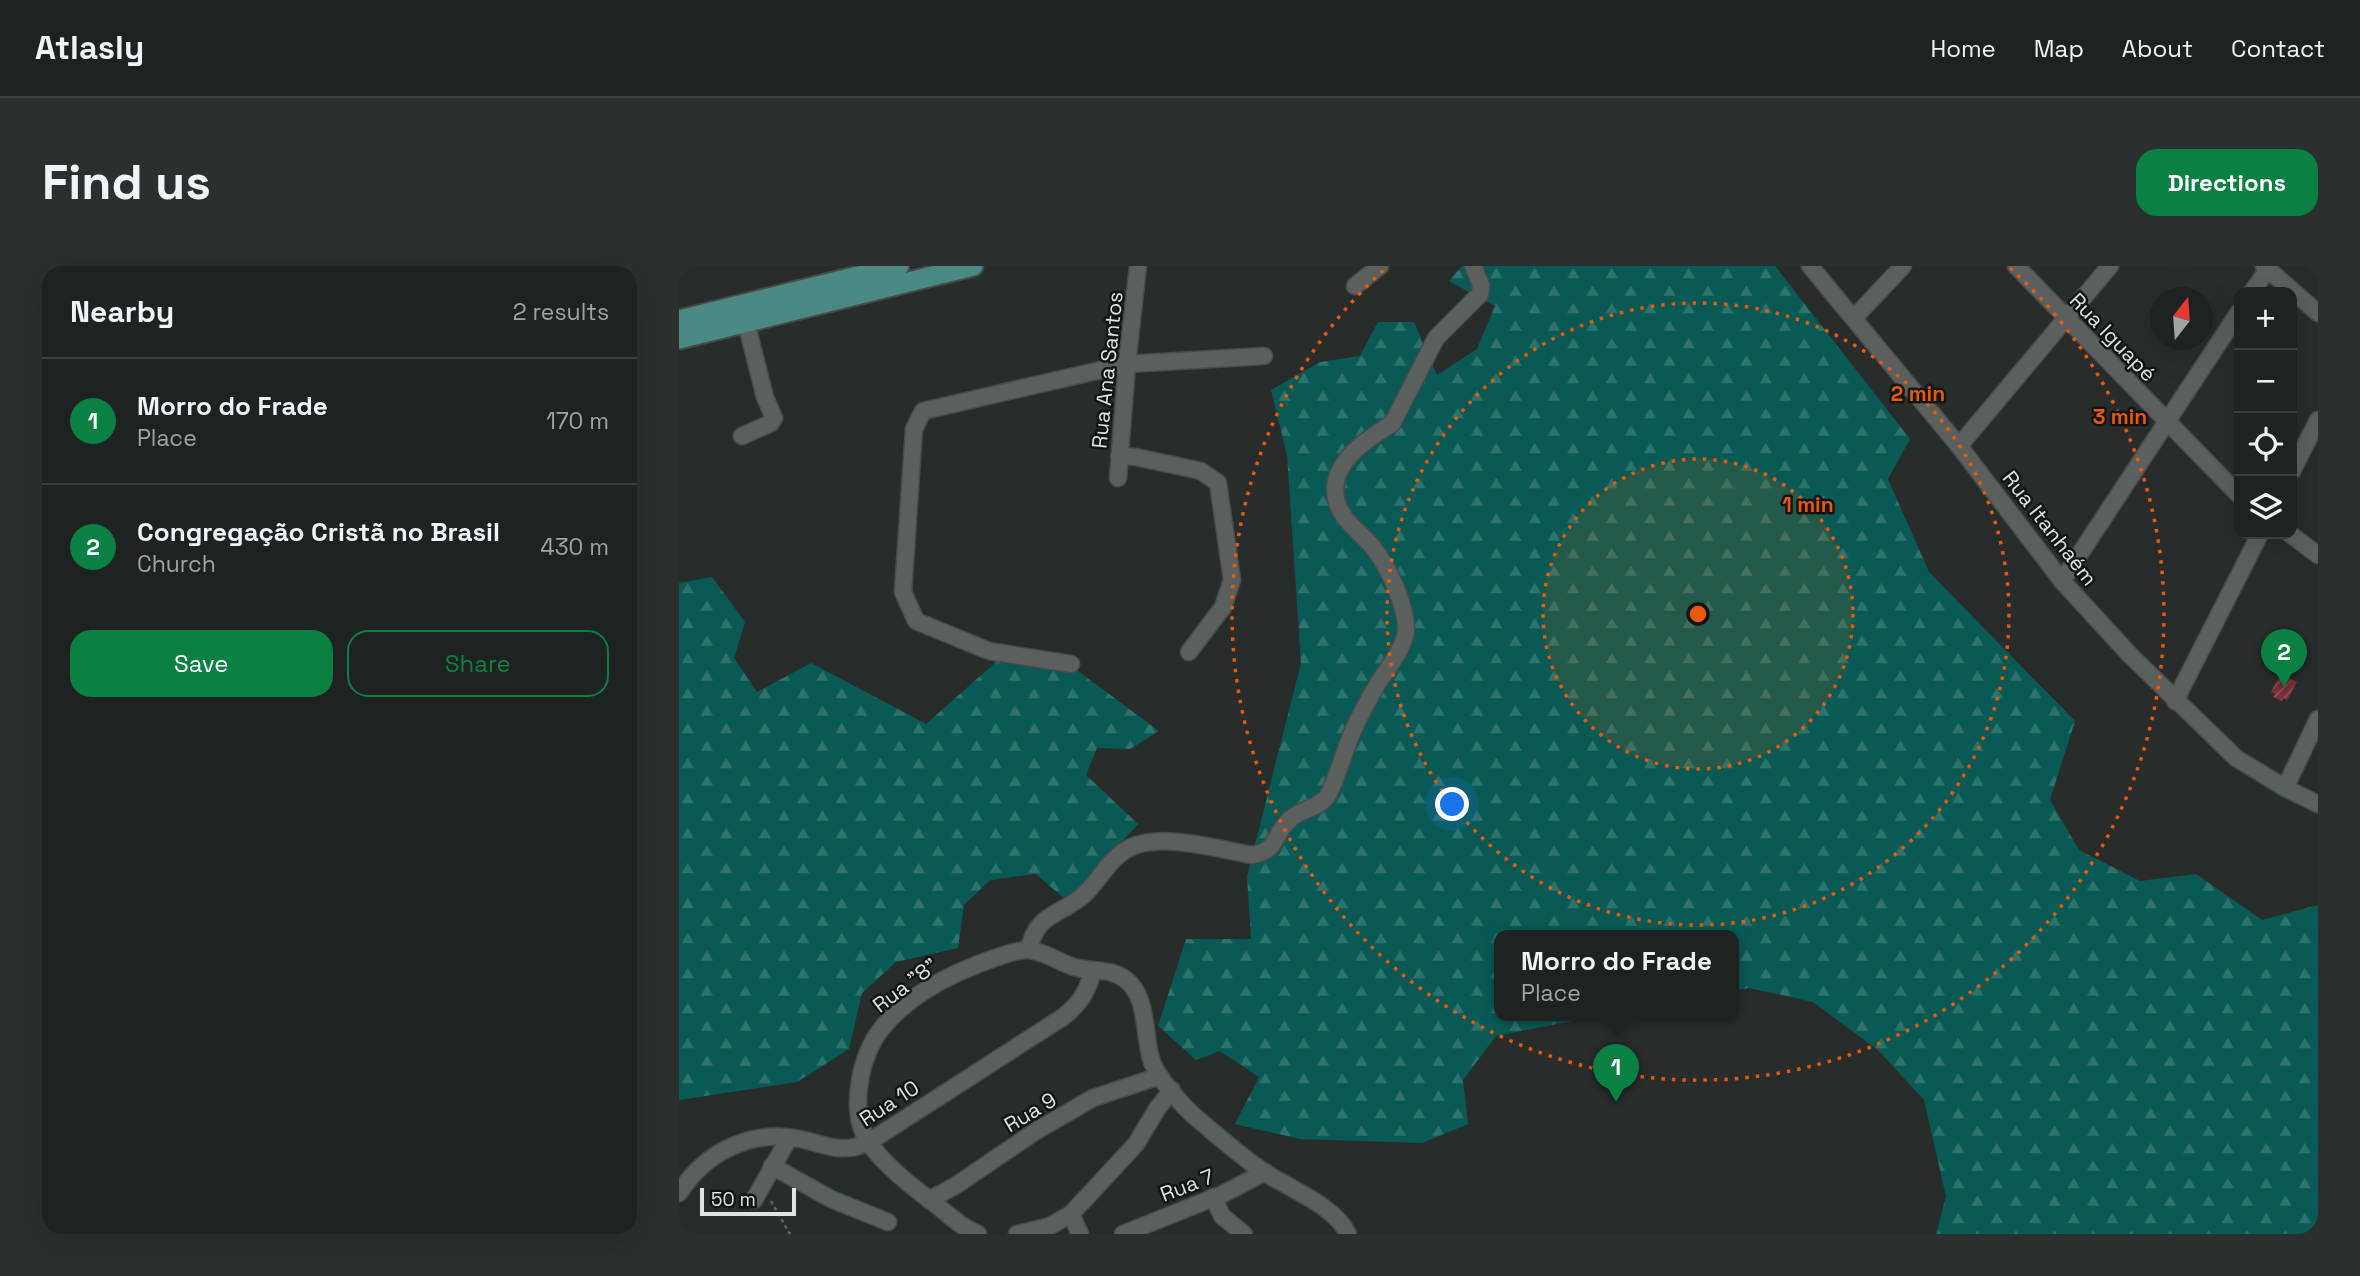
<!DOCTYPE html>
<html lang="en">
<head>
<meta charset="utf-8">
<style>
	body { margin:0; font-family:"Space Grotesk",sans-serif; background:#2b2f2e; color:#f1f3f6 }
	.controls { position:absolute; right:21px; top:21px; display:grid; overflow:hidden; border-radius:14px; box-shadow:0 7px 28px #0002 }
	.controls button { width:63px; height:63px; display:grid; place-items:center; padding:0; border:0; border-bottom:2px solid #3c3f3f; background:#1e2221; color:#f1f3f6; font:35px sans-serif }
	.compass { position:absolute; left:1471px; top:21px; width:63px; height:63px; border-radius:50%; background:#1e2221; box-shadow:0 7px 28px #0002; rotate:17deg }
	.scale { position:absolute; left:21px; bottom:18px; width:96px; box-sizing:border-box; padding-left:7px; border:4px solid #e0e3e3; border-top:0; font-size:19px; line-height:24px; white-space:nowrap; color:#e0e3e3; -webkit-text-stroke:5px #131515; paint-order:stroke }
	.you { position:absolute; left:774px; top:539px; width:24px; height:24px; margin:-18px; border:5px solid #fff; border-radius:50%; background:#1a73e8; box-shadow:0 0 0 10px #1a73e833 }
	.badge { display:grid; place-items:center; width:46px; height:46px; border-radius:50%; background:#0b8043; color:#fff; font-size:23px; font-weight:700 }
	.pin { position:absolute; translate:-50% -58px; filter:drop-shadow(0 2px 4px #0008) }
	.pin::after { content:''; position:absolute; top:37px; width:24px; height:21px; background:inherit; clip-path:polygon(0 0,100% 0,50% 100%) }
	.popup { position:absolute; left:815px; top:664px; width:245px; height:91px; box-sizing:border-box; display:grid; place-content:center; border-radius:14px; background:#1e2221; filter:drop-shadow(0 2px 5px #0005); font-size:23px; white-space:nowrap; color:#a1a4a5 }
	.popup b { font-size:26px; color:#f1f3f6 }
	.popup::after { content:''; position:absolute; left:50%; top:100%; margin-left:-14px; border:14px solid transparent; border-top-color:#1e2221 }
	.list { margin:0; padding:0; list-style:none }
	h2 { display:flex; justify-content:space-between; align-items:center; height:91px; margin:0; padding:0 28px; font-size:30px }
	h2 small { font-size:23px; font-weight:400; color:#a1a4a5 }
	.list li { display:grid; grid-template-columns:46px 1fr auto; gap:21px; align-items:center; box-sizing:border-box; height:126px; padding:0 28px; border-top:2px solid #3c3f3f }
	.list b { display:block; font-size:26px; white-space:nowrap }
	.list p { margin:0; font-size:23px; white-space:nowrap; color:#a1a4a5 }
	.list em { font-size:23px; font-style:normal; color:#a1a4a5 }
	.actions { display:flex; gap:14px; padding:21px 28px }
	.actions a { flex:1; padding:16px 0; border:2px solid #0b8043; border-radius:21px; text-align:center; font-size:24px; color:#0b8043 }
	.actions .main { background:#0b8043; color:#fff }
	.icon { flex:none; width:38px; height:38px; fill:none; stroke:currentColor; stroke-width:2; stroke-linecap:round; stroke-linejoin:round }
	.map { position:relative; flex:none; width:1639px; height:968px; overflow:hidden; border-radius:21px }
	header { display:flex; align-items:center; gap:42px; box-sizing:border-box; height:98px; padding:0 35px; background:#1e2221; border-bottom:2px solid #3c3f3f }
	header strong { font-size:33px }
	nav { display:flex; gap:38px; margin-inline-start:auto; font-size:24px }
	.intro { display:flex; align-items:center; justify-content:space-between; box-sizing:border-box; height:168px; padding:0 42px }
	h1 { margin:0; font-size:49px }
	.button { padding:18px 32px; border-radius:21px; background:#0b8043; color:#fff; font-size:24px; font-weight:700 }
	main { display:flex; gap:42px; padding:0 42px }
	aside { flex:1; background:#1e2221; border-radius:21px; box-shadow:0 7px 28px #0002 }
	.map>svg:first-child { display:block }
	.forest { fill:url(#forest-firs) }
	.building { fill:url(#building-hatch) }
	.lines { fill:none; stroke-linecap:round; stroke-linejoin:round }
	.minor-casing { stroke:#474b4b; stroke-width:19 }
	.major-casing { stroke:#474b4b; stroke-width:23 }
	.path { stroke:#626766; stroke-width:2.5; stroke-dasharray:3.5 3.5; stroke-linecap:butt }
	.minor { stroke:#5b605f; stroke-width:16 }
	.major { stroke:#4b8a84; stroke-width:19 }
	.ring { fill:none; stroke:#e8590c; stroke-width:3.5; stroke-dasharray:3.5 7 }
	.labels { text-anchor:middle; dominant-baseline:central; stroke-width:5; stroke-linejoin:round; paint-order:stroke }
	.street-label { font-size:21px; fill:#e0e3e3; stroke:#131515 }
	.centre { fill:#e8590c; stroke:#131515; stroke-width:3.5 }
	.ring-label { font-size:21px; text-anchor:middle; font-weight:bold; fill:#e8590c; stroke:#131515; stroke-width:5; stroke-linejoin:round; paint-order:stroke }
</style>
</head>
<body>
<header>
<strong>Atlasly</strong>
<nav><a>Home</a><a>Map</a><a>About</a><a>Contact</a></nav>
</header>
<div class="intro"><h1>Find us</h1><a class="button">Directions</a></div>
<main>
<aside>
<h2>Nearby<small>2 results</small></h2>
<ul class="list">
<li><span class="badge">1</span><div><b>Morro do Frade</b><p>Place</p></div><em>170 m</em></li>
<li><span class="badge">2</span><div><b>Congregação Cristã no Brasil</b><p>Church</p></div><em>430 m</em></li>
</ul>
<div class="actions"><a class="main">Save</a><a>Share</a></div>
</aside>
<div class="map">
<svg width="1639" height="968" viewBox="0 0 1639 968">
	<defs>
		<pattern id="forest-firs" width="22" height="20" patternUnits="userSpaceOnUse" patternTransform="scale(1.75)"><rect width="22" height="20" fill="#095a54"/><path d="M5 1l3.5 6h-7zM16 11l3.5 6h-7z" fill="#2d726c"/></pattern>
		<pattern id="building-hatch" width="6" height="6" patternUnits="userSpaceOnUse" patternTransform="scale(1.75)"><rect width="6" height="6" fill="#7b3237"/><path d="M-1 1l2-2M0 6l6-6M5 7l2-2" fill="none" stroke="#8d5054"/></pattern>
	</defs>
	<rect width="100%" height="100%" fill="#282d2c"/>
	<g class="forest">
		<path d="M 783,0 L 1096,0 L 1231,173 L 1209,213 L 1250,306 L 1396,455 L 1371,534 L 1400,584 L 1461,615 L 1517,608 L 1583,654 L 1639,639 L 1639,968 L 1257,968 L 1267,930 L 1245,834 L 1200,785 L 1134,736 L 1070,722 L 1054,725 L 1054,670 L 820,670 L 820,750 L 919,750 L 817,770 L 784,814 L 789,858 L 743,877 L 621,873 L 556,858 L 580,811 L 541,785 L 517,794 L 479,760 L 507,673 L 572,673 L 568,610 L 622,397 L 608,189 L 592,124 L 641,96 L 681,90 L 699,56 L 735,56 L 758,109 L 798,83 L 816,40 L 770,15 Z"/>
		<path d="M 33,311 L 66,356 L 55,392 L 78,426 L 132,397 L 247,458 L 317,396 L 399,405 L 480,465 L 451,483 L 418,482 L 407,509 L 459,558 L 388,635 L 357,608 L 311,614 L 285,639 L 279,682 L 217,696 L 183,727 L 170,783 L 118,816 L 0,834 L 0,317 Z"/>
	</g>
	<path class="building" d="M 1602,408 L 1618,416 L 1608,434 L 1604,432 L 1603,435 L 1594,431 L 1596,428 L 1592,426 Z"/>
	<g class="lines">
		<g class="minor-casing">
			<g id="minor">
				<path d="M 1131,0 L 1280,180 L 1383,315 L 1451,389 L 1557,492 L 1606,522 L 1639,538"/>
				<path d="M 1337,0 L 1560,229"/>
				<path d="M 1585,0 L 1639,47"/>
				<path d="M 676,20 L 701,0"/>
				<path d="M 1573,26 L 1589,3"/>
				<path d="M 1175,52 L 1224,0"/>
				<path d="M 63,170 L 92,157 L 95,152 L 86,131 L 67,56"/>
				<path d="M 1280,180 L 1431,0"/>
				<path d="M 440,190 L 457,191 L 522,205 L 539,217 L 553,314 L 544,341 L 510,386"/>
				<path d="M 1613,205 L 1639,154"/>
				<path d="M 439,212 L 448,98 L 459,0"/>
				<path d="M 1611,268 L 1639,289"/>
				<path d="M 1383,315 L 1560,46"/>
				<path d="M 392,398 L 310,385 L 237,355 L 224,326 L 235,163 L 244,145 L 448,98 L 585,90"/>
				<path d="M 1496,435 L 1581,268"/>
				<path d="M 1606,522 L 1639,453"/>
				<path d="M 350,684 C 357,649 376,651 401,632 C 417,620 425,600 441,588 C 472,562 537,583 573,589 C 599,585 594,570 609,555 C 620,543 637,544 648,531 C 659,511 664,488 673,467 C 680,451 689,434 698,419 C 707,404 727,380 727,363 C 727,340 710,302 696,284 C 686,270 669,260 661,244 C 642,204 682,176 713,158 L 757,72 L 801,28 L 802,19 L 794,0"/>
				<path d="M 93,900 L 152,933 L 209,956"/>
				<path d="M 0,927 C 27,885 73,863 121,873 C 148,879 163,889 190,876 L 384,751 C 401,738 409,725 414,704"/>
				<path d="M 534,931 L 543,950 L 565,968"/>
				<path d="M 75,934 L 110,872"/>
				<path d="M 250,934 L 276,920 L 357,865 L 414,832 L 481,810"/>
				<path d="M 392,948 L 401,968"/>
				<path d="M 299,968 C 278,959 265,944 247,931 C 227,916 205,898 190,877 C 169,845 181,790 203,762 C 220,741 246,723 270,711 C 286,703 334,683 350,684 C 365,685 381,697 395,701 C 412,706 431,702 446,713 C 470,730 464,771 473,796 C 478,811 503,839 515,850 C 538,869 561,890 585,906 C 611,923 656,940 669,968"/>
				<path d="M 338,968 L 371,960 L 392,948 L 457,878 L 478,843 L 493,824"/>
				<path d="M 444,968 L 544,928 L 586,906"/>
			</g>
		</g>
		<g class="major-casing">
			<g id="major">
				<path d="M 0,54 L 220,0"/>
				<path d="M 0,73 L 294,0"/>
			</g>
		</g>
		<path class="path" d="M 92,935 L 111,968"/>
		<use href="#minor" class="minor"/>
		<use href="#major" class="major"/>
	</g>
	<circle cx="1019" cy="348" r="155" fill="#e8590c" fill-opacity=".12"/>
	<g class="ring">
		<circle cx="1019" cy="348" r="155"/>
		<circle cx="1019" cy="348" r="311"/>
		<path d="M1331 2A466 466 0 1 1 707 2"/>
	</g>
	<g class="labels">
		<g class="street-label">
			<text transform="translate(1434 71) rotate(46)">Rua Iguapé</text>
			<text transform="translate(428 104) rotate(-84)">Rua Ana Santos</text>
			<text transform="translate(1371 262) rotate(52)">Rua Itanhaém</text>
			<text transform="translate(226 719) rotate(-37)">Rua "8"</text>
			<text transform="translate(210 837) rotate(-33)">Rua 10</text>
			<text transform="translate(351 846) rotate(-31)">Rua 9</text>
			<text transform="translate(508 919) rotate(-21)">Rua 7</text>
		</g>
	</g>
	<circle cx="1019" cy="348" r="10" class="centre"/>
	<g class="ring-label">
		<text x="1239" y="135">2 min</text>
		<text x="1441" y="158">3 min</text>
		<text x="1129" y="246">1 min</text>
	</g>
</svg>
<div class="controls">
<button>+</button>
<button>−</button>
<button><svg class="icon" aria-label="locate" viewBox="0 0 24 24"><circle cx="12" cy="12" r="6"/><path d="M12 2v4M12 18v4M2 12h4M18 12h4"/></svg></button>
<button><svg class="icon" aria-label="layers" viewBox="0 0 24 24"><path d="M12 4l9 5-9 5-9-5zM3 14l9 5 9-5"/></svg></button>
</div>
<svg class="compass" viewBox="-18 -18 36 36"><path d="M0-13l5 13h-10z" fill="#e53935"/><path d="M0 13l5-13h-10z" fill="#a1a4a5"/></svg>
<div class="scale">50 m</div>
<div class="you"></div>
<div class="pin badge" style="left:937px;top:836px">1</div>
<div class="popup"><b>Morro do Frade</b>Place</div>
<div class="pin badge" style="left:1605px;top:421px">2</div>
</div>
</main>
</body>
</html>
